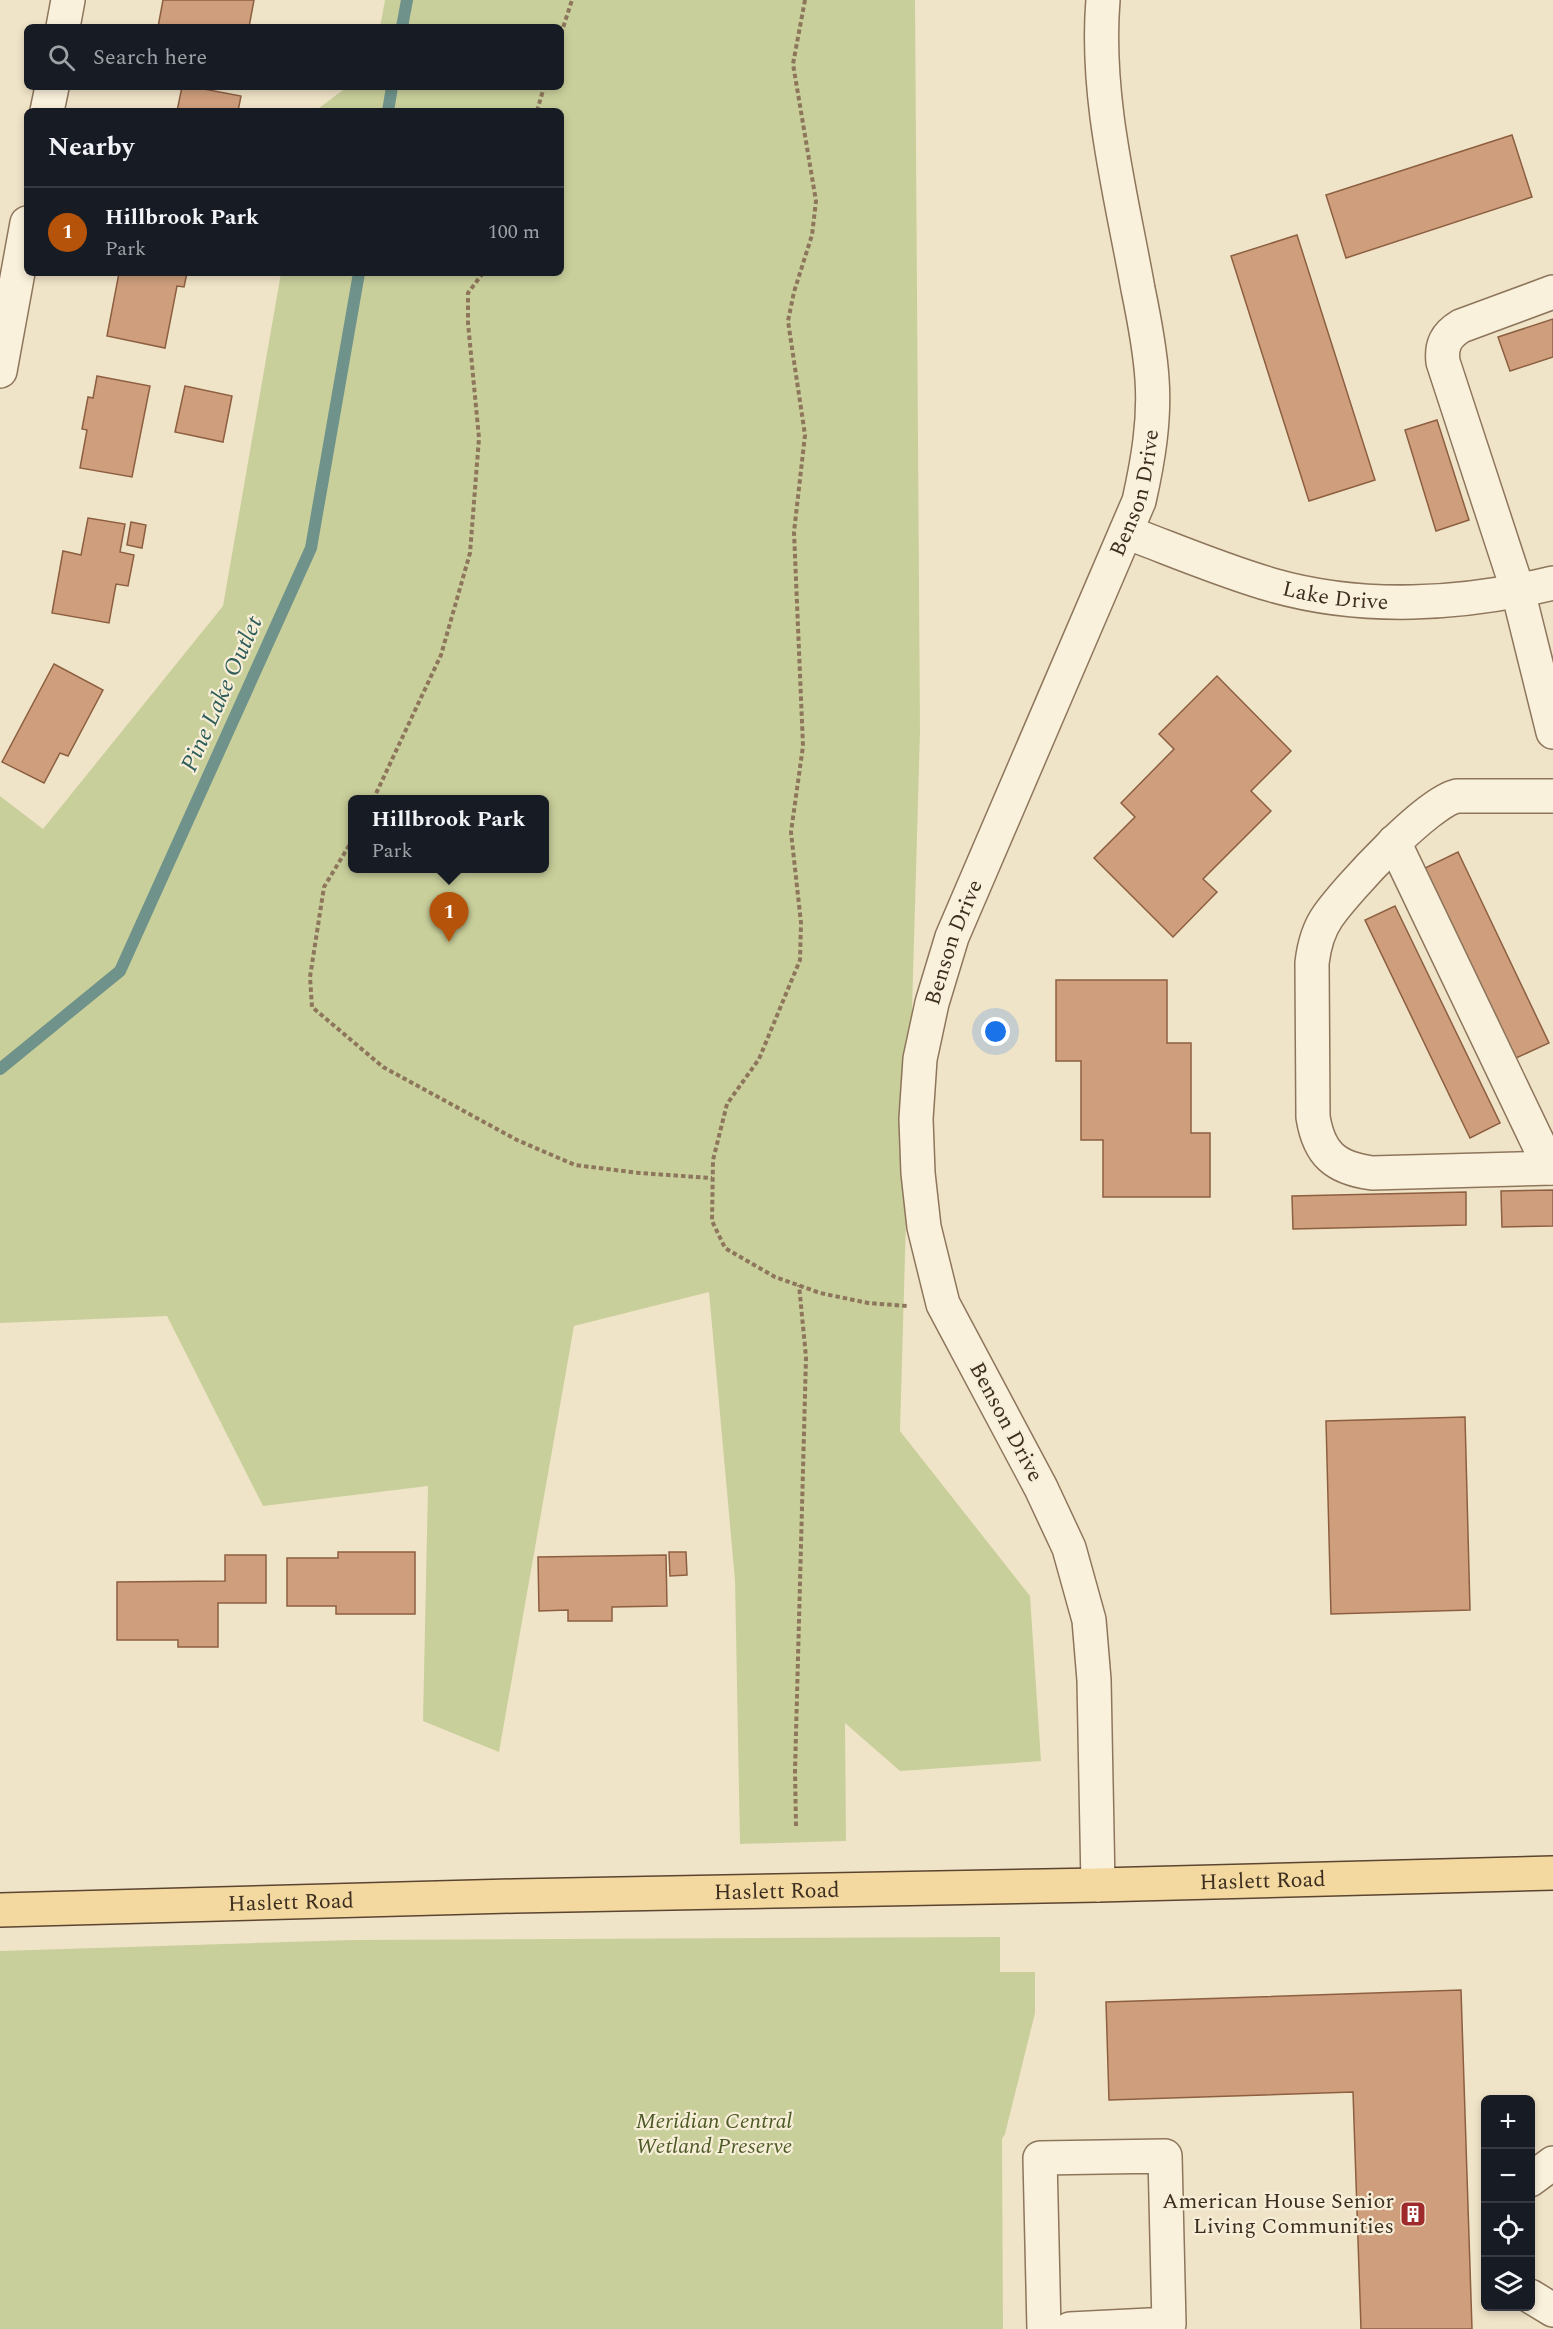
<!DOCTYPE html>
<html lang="en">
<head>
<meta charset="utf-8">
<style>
	body { margin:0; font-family:Spectral,serif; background:#20242c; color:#f1f3f6 }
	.controls { position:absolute; right:18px; bottom:18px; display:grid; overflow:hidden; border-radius:9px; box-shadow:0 3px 9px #0003 }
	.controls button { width:54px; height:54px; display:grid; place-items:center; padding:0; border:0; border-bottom:2px solid #363941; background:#171b24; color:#f1f3f6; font:30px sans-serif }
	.you { position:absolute; left:996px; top:1032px; width:21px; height:21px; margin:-15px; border:4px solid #fff; border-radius:50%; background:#1a73e8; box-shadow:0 0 0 9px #1a73e833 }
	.badge { display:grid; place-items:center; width:39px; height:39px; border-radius:50%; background:#b45309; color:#fff; font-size:20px; font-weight:700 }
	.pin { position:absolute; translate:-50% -50px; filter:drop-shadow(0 2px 3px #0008) }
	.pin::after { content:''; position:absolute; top:32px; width:21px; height:18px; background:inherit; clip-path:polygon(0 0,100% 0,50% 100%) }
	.popup { position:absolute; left:348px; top:795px; width:201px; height:78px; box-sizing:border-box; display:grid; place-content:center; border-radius:9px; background:#171b24; filter:drop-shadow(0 2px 4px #0005); font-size:20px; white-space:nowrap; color:#9ea1a6 }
	.popup b { font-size:22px; color:#f1f3f6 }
	.popup::after { content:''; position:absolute; left:50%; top:100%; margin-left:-12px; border:12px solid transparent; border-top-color:#171b24 }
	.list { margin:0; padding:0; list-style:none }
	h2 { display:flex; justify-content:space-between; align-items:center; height:78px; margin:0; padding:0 24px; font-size:26px }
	h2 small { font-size:20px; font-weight:400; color:#9ea1a6 }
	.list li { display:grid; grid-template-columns:39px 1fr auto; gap:18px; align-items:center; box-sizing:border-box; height:90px; padding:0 24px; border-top:2px solid #363941 }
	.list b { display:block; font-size:22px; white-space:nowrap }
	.list p { margin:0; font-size:20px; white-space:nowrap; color:#9ea1a6 }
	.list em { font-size:20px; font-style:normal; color:#9ea1a6 }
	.icon { flex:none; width:33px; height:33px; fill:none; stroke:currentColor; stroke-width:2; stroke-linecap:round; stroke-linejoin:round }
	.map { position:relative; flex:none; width:1553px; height:2329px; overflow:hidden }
	.search { position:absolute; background:#171b24; box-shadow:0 3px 9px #0003; left:24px; top:24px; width:540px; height:66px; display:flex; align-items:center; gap:15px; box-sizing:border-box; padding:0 21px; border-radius:9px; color:#9ea1a6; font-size:22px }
	.panel { position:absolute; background:#171b24; box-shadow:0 3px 9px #0003; left:24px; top:108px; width:540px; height:168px; border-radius:9px }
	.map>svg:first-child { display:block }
	.green { fill:#c9cf9b; fill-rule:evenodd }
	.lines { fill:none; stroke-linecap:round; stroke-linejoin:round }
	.stream { stroke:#6f938a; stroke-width:12 }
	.building { fill:#cf9f7d; stroke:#8d5f41; stroke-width:1.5 }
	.minor-casing { stroke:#8d765c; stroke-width:36 }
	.major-casing { stroke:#5b4430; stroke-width:36 }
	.path { stroke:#8d765c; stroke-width:4; stroke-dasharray:4.5 3; stroke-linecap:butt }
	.minor { stroke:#faf1dc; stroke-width:33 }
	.major { stroke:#f3d9a0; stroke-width:33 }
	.labels { text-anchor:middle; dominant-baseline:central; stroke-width:4.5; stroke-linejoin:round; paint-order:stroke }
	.street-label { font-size:22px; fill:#3d2e20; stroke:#f7eed8 }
	.park-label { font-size:22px; font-style:italic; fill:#4d5a26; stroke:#f7eed8 }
	.poi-label { font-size:22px; fill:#3d2e20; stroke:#f7eed8; text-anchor:end }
	.water-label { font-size:24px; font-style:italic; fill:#2f5d5a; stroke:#f7eed8 }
</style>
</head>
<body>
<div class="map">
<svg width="1553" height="2329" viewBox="0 0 1553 2329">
	<rect width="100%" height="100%" fill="#f0e4c8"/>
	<g class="green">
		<path d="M 385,0 L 915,0 L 920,731 L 900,1431 L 1030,1596 L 1041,1761 L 900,1771 L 845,1723 L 846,1841 L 740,1844 L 735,1580 L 709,1292 L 574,1326 L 499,1752 L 423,1721 L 428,1486 L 263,1506 L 167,1316 L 0,1323 L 0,796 L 43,829 L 223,606 L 281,273 L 561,273 L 561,111 L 315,111 L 347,87 L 561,87 L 561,27 L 380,27 ZM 353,800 L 545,800 L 545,868 L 353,868 Z"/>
		<path d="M 1000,1937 L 1000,1972 L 1035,1972 L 1035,2013 L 1005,2134 L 1002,2139 L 1003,2329 L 0,2329 L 0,1951 L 353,1940 Z"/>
	</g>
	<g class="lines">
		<g class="stream">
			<path d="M 402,27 L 407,0"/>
			<path d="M 388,111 L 392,87"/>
			<path d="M 0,1069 L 120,971 L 311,548 L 359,273"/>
		</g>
	</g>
	<g class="building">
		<path d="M 163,0 L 254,0 L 249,27 L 158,27 Z"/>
		<path d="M 182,87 L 193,87 L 241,96 L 238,111 L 177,111 Z"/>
		<path d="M 1512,135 L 1532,197 L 1346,258 L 1326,195 Z"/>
		<path d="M 1297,235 L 1375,480 L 1309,501 L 1231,256 Z"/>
		<path d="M 119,273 L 187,273 L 184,287 L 177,286 L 165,348 L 107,336 Z"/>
		<path d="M 1553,319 L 1553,357 L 1510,371 L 1498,337 Z"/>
		<path d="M 97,376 L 150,386 L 132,477 L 80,468 L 87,430 L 82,429 L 88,397 L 93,398 Z"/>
		<path d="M 185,386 L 232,396 L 223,442 L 175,432 Z"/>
		<path d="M 1437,420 L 1469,520 L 1436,531 L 1405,430 Z"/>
		<path d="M 88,518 L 125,524 L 120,552 L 134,555 L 128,586 L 116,584 L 109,623 L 52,613 L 63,551 L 81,555 Z"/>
		<path d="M 131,522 L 146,525 L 142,548 L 127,545 Z"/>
		<path d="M 54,664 L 103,690 L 68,756 L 60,753 L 44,783 L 2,762 Z"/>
		<path d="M 1217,676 L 1291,751 L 1251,791 L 1271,811 L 1203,879 L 1217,892 L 1173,937 L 1094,858 L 1135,817 L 1121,803 L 1174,749 L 1159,734 Z"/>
		<path d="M 1458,852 L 1549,1043 L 1516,1058 L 1425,868 Z"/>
		<path d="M 1395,906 L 1500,1123 L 1470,1138 L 1365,920 Z"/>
		<path d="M 1056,980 L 1167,980 L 1167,1043 L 1191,1043 L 1191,1133 L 1210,1133 L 1210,1197 L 1103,1197 L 1103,1140 L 1081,1140 L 1081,1061 L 1056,1061 Z"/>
		<path d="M 1553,1190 L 1553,1226 L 1502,1227 L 1501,1191 Z"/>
		<path d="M 1466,1192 L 1466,1225 L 1293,1229 L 1292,1196 Z"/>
		<path d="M 1465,1417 L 1470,1610 L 1331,1614 L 1326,1421 Z"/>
		<path d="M 338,1552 L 415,1552 L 415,1614 L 336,1614 L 336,1606 L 287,1606 L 287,1558 L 338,1558 Z"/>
		<path d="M 669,1552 L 686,1552 L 687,1575 L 670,1576 Z"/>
		<path d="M 225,1555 L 266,1555 L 266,1603 L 218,1603 L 218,1647 L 178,1647 L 178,1640 L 117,1640 L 117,1582 L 225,1581 Z"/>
		<path d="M 666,1555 L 667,1606 L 612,1607 L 612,1621 L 568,1621 L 568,1610 L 539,1611 L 538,1557 Z"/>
		<path d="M 1461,1990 L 1472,2329 L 1361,2329 L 1353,2092 L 1109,2100 L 1106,2002 Z"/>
	</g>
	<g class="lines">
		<g class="minor-casing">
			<g id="minor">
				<path d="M 63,27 L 68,0"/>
				<path d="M 47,111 L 52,87"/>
				<path d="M 1553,292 L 1461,326 C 1446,335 1441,345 1443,362 L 1518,591 L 1553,732"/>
				<path d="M 0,371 L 27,223"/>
				<path id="s1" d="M 1126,532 C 1174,550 1223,571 1272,585 C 1363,611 1462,605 1553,583"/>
				<path d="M 1553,796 L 1458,796 C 1430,799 1346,890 1328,916 C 1318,930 1314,946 1312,963 L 1313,1117 C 1319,1154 1335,1168 1372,1173 L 1553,1168"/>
				<path d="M 1394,842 L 1550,1168"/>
				<path id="s2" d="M 1098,1885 L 1094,1680 L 1089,1620 L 1069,1548 L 1041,1488 L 943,1304 L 924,1227 L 918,1173 L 916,1119 L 920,1059 L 932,1003 L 952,937 L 1139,501 C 1148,461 1155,420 1152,379 C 1150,348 1144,318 1138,289 C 1121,194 1095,97 1103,0"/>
				<path d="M 1530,2180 L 1553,2163"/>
				<path d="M 1530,2296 L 1553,2310"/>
				<path d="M 1044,2329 L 1040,2158 L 1165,2156 L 1169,2324 L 1070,2329"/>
			</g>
		</g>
		<g class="major-casing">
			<g id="major">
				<path id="s3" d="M 0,1910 L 514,1896 L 1098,1885 L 1553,1873"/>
			</g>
		</g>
		<g class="path">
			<path d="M 805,0 L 793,64 L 816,201 L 812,235 L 794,292 L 788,321 L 805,435 L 794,532 L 803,746 L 791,832 L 801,923 L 800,960 L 759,1059 L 727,1104 L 713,1160 L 712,1221 L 725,1248 L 775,1277 L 820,1293 L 868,1303 L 907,1306"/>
			<path d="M 561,34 L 572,0"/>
			<path d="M 537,111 L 544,87"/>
			<path d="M 373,800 L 441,655 L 470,553 L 479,438 L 468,323 L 468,293 L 483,273"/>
			<path d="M 353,839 L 324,887 L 310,977 L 312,1007 L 383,1067 L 517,1140 L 575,1165 L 639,1173 L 712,1178"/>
			<path d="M 796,1826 L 795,1771 L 806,1357 L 799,1285"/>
		</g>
		<use href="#minor" class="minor"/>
		<use href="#major" class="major"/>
	</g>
	<defs>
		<g id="building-square" transform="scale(1.35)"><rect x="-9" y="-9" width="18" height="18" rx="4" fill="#9e2a2b" stroke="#f7eed8"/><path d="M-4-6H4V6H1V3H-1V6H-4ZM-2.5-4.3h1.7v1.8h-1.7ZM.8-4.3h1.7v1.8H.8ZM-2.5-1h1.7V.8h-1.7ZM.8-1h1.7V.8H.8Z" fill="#fff"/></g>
	</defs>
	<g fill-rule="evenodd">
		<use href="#building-square" x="1413" y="2214"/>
	</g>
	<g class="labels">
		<g class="street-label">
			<text stroke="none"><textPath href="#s2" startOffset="1470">Benson Drive</textPath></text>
			<text stroke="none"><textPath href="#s1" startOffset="220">Lake Drive</textPath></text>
			<text stroke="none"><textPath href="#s2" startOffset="984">Benson Drive</textPath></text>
			<text transform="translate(1006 1422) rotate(62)">Benson Drive</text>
			<text stroke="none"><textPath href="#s3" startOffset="1263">Haslett Road</textPath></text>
			<text stroke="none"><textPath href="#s3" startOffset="777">Haslett Road</textPath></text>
			<text stroke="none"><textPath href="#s3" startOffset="291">Haslett Road</textPath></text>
		</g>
		<g class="park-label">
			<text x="714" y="2121">Meridian Central<tspan x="714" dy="25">Wetland Preserve</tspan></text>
		</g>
		<g class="poi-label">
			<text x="1394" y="2201">American House Senior<tspan x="1394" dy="25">Living Communities</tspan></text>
		</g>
		<g class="water-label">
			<text transform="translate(222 694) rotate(-66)">Pine Lake Outlet</text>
		</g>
	</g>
</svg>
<div class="controls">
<button>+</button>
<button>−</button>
<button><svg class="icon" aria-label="locate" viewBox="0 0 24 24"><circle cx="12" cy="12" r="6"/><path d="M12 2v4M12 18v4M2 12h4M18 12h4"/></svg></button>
<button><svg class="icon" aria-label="layers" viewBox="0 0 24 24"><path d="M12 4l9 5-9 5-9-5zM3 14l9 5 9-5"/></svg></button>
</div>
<div class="you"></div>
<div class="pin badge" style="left:449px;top:942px">1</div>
<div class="popup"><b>Hillbrook Park</b>Park</div>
<div class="search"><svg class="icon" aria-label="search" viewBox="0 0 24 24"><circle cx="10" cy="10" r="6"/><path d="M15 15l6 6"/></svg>Search here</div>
<section class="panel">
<h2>Nearby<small></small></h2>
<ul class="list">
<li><span class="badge">1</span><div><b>Hillbrook Park</b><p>Park</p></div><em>100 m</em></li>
</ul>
</section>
</div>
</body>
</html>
